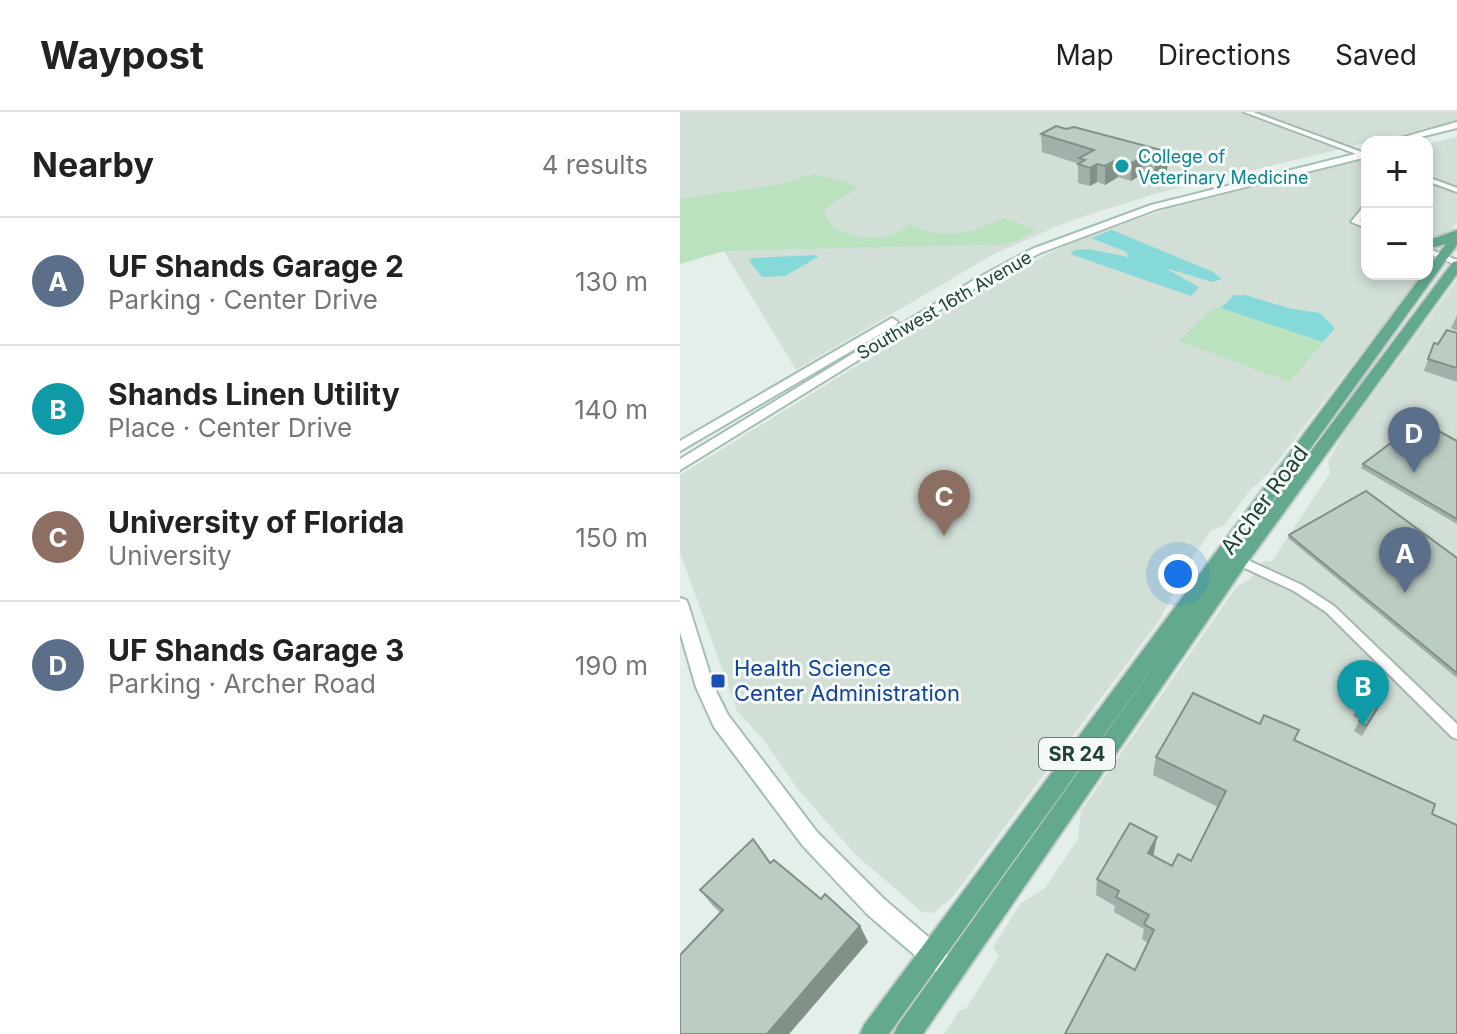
<!DOCTYPE html>
<html lang="en">
<head>
<meta charset="utf-8">
<style>
	body { margin:0; font-family:Inter,sans-serif; background:#f6f6f6; color:#222 }
	.controls { position:absolute; right:24px; top:24px; display:grid; overflow:hidden; border-radius:16px; box-shadow:0 4px 12px #0003 }
	.controls button { width:72px; height:72px; display:grid; place-items:center; padding:0; border:0; border-bottom:2px solid #e0e0e0; background:#fff; color:#222; font:40px sans-serif }
	.you { position:absolute; left:498px; top:462px; width:28px; height:28px; margin:-20px; border:6px solid #fff; border-radius:50%; background:#1a73e8; box-shadow:0 0 0 12px #1a73e833 }
	.badge { display:grid; place-items:center; width:52px; height:52px; border-radius:50%; background:#853f37; color:#fff; font-size:26px; font-weight:700 }
	.pin { position:absolute; translate:-50% -66px; filter:drop-shadow(0 2px 4px #0008) }
	.pin::after { content:''; position:absolute; top:42px; width:28px; height:24px; background:inherit; clip-path:polygon(0 0,100% 0,50% 100%) }
	.list { margin:0; padding:0; list-style:none }
	h2 { display:flex; justify-content:space-between; align-items:center; height:104px; margin:0; padding:0 32px; font-size:34px }
	h2 small { font-size:26px; font-weight:400; color:#767676 }
	.list li { display:grid; grid-template-columns:52px 1fr auto; gap:24px; align-items:center; box-sizing:border-box; height:128px; padding:0 32px; border-top:2px solid #e0e0e0 }
	.list b { display:block; font-size:30px; white-space:nowrap }
	.list p { margin:0; font-size:26px; white-space:nowrap; color:#767676 }
	.list em { font-size:26px; font-style:normal; color:#767676 }
	.map { position:relative; flex:none; width:777px; height:922px; overflow:hidden }
	header { display:flex; align-items:center; gap:48px; box-sizing:border-box; height:112px; padding:0 40px; background:#fff; border-bottom:2px solid #e0e0e0 }
	header strong { font-size:38px }
	nav { display:flex; gap:44px; margin-inline-start:auto; font-size:28px }
	main { display:flex }
	aside { flex:1; background:#fff }
	.map>svg:first-child { display:block }
	.built { fill:#d1dfd7 }
	.green { fill:#bae2bf }
	.water { fill:#86d9d9 }
	.lines { fill:none; stroke-linecap:round; stroke-linejoin:round }
	.street-casing { stroke:#a5b8ae; stroke-width:4 }
	.secondary-casing { stroke:#a3bfb1; stroke-width:4 }
	.primary-casing { stroke:#c1cac6; stroke-width:4 }
	.street { fill:#fff; fill-rule:evenodd }
	.secondary { fill:#fff; fill-rule:evenodd }
	.primary { fill:#63a98d; fill-rule:evenodd }
	.wall { fill:#a1b0a8 }
	.shaded-wall { fill:#839088 }
	.building { fill:#bbcdc3; stroke:#839088; stroke-width:2 }
	.culture-dot { fill:#0f9aa8; stroke:#f5faf7; stroke-width:3 }
	.transit-dot { fill:#1a4fb4; stroke:#f5faf7; stroke-width:3 }
	.labels { text-anchor:middle; dominant-baseline:central; stroke-width:6; stroke-linejoin:round; paint-order:stroke }
	.far-culture-label { font-size:18px; fill:#0d838f; stroke:#f5faf7; text-anchor:start }
	.far-street-label { font-size:18px; fill:#204334; stroke:#f5faf7 }
	.shield { fill:#f5faf7; stroke:#607a6e; stroke-width:2 }
	.shield-label { font-size:20px; font-weight:bold; fill:#204334 }
	.street-label { font-size:22px; fill:#204334; stroke:#f5faf7 }
	.transit-label { font-size:22px; fill:#164399; stroke:#f5faf7; text-anchor:start }
</style>
</head>
<body>
<header>
<strong>Waypost</strong>
<nav><a>Map</a><a>Directions</a><a>Saved</a></nav>
</header>
<main>
<aside>
<h2>Nearby<small>4 results</small></h2>
<ul class="list">
<li><span class="badge" style="background:#5c6f8a">A</span><div><b>UF Shands Garage 2</b><p>Parking · Center Drive</p></div><em>130 m</em></li>
<li><span class="badge" style="background:#0f9aa8">B</span><div><b>Shands Linen Utility</b><p>Place · Center Drive</p></div><em>140 m</em></li>
<li><span class="badge" style="background:#8d6e63">C</span><div><b>University of Florida</b><p>University</p></div><em>150 m</em></li>
<li><span class="badge" style="background:#5c6f8a">D</span><div><b>UF Shands Garage 3</b><p>Parking · Archer Road</p></div><em>190 m</em></li>
</ul>
</aside>
<div class="map">
<svg width="777" height="922" viewBox="0 0 777 922">
	<rect width="100%" height="100%" fill="#e3efe8"/>
	<g class="built">
		<path d="M 0,0 L 777,0 L 777,9 L 474,82 L 387,110 L 314,142 L 116,258 L 44,139 L 0,152 Z"/>
		<path d="M 777,25 L 777,110 L 747,146 L 747,32 Z"/>
		<path d="M 687,47 L 687,162 L 742,162 L 587,363 L 571,377 L 544,413 L 531,419 L 512,446 L 480,507 L 271,787 L 252,801 L 242,800 L 175,742 L 119,679 L 83,627 L 57,599 L 0,440 L 0,363 L 263,201 L 371,140 L 417,120 L 488,97 Z"/>
		<path d="M 777,168 L 777,922 L 264,922 L 280,898 L 285,898 L 319,844 L 313,835 L 341,791 L 365,776 L 398,727 L 401,699 L 557,474 L 570,467 L 584,449 L 592,449 L 650,361 L 648,349 L 665,320 Z"/>
	</g>
	<g class="green">
		<path d="M 133,62 L 172,71 L 177,76 L 145,96 C 142,123 187,129 208,124 C 216,123 224,116 231,113 C 266,129 289,122 324,106 L 356,118 L 336,129 L 323,132 L 44,139 L 0,152 L 0,87 L 102,72 Z"/>
		<path d="M 541,196 L 643,230 L 610,270 L 499,229 L 532,197 Z"/>
	</g>
	<g class="water">
		<path d="M 432,118 L 533,160 L 542,167 L 533,170 L 485,156 L 519,175 L 511,184 L 390,142 L 394,138 L 409,137 L 448,145 L 447,140 L 411,126 Z"/>
		<path d="M 136,143 L 138,145 L 105,164 L 82,165 L 69,149 L 72,146 Z"/>
		<path d="M 554,183 L 565,183 L 612,197 L 640,201 L 655,216 L 643,230 L 541,196 Z"/>
	</g>
	<g class="lines">
		<g class="street-casing">
			<g id="street">
				<path d="M 564,0 L 573,0 L 687,42 L 687,46 Z"/>
				<path d="M 747,65 L 777,76 L 777,80 L 747,69 Z"/>
				<path d="M 684,94 L 687,94 L 687,101 L 680,109 L 687,111 L 687,116 L 671,110 Z"/>
				<path d="M 747,136 L 777,148 L 777,153 L 747,141 Z"/>
				<path d="M 552,441 L 622,473 L 654,494 L 777,612 L 777,627 L 772,625 L 646,500 L 614,479 L 548,448 L 546,445 L 548,442 Z"/>
			</g>
		</g>
		<g class="secondary-casing">
			<g id="secondary">
				<path d="M 777,10 L 777,16 L 720,30 L 706,30 Z"/>
				<path d="M 687,39 L 687,45 L 477,97 L 360,141 L 302,172 L 0,358 L 0,347 L 294,168 L 352,137 L 471,93 Z"/>
				<path d="M 212,206 L 218,210 L 216,213 L 0,339 L 0,329 Z"/>
				<path d="M 0,486 L 6,488 L 8,492 L 34,575 L 48,603 L 137,720 L 204,787 L 267,841 L 270,849 L 267,857 L 259,860 L 251,857 L 188,803 L 123,734 L 34,615 L 16,575 L 0,520 Z"/>
			</g>
		</g>
		<g class="primary-casing">
			<path id="primary" d="M 777,118 L 777,133 L 560,434 L 773,150 L 777,149 L 777,162 L 565,454 L 243,922 L 214,922 L 218,913 L 498,520 L 209,922 L 180,922 L 184,913 L 743,162 L 747,162 L 747,157 L 766,132 L 747,137 L 747,129 Z"/>
		</g>
		<use href="#street" class="street"/>
		<use href="#secondary" class="secondary"/>
		<use href="#primary" class="primary"/>
	</g>
	<g class="wall">
		<path d="M 386,17 L 489,40 L 487,58 L 474,66 L 462,62 L 451,69 L 438,65 L 425,73 L 417,70 L 410,74 L 398,71 L 398,52 L 399,52 L 362,40 L 361,22 Z"/>
		<path d="M 777,203 L 777,219 L 771,216 Z"/>
		<path d="M 777,221 L 777,270 L 744,259 L 754,231 L 758,232 Z"/>
		<path d="M 777,329 L 777,412 L 681,356 L 683,352 Z"/>
		<path d="M 609,423 L 777,446 L 777,566 L 608,426 Z"/>
		<path d="M 705,584 L 682,624 L 674,619 L 680,608 L 673,604 L 678,594 Z"/>
		<path d="M 619,618 L 455,858 L 468,831 L 462,827 L 464,817 L 434,800 L 435,794 L 416,783 L 417,767 L 474,741 L 472,744 L 492,754 L 511,749 L 538,695 L 473,663 L 476,645 Z"/>
		<path d="M 90,751 L 180,814 L 188,830 L 109,922 L 0,922 L 41,801 L 33,794 L 20,778 Z"/>
	</g>
	<g class="shaded-wall">
		<path d="M 489,40 L 487,58 L 474,66 L 476,48 Z"/>
		<path d="M 463,44 L 462,62 L 451,69 L 452,51 Z"/>
		<path d="M 438,47 L 438,65 L 425,73 L 425,54 Z"/>
		<path d="M 417,52 L 417,70 L 410,74 L 410,56 Z"/>
		<path d="M 477,725 L 474,741 L 465,758 L 468,741 Z"/>
		<path d="M 180,814 L 188,830 L 109,922 L 87,922 Z"/>
	</g>
	<g class="building">
		<path d="M 376,14 L 386,17 L 394,15 L 489,40 L 476,48 L 463,44 L 452,51 L 438,47 L 425,54 L 417,52 L 410,56 L 398,52 L 405,48 L 399,46 L 414,38 L 361,22 Z"/>
		<path d="M 767,218 L 777,221 L 777,256 L 748,247 L 754,231 L 758,232 Z"/>
		<path d="M 740,309 L 777,329 L 777,407 L 683,352 Z"/>
		<path d="M 686,379 L 777,446 L 777,561 L 609,423 Z"/>
		<path d="M 688,578 L 705,584 L 686,614 L 679,609 L 686,598 L 678,594 Z"/>
		<path d="M 513,581 L 580,612 L 584,603 L 619,618 L 614,628 L 755,692 L 752,702 L 777,713 L 777,922 L 385,922 L 427,842 L 455,858 L 474,818 L 464,812 L 469,803 L 436,785 L 439,779 L 417,767 L 450,711 L 477,725 L 468,741 L 492,754 L 498,742 L 511,749 L 546,679 L 476,645 Z"/>
		<path d="M 73,727 L 90,751 L 94,748 L 141,787 L 145,782 L 180,814 L 87,922 L 0,922 L 0,843 L 43,798 L 20,778 Z"/>
	</g>
	<circle class="culture-dot" cx="442" cy="54" r="8"/>
	<rect class="transit-dot" x="30" y="561" width="16" height="16" rx="4"/>
	<g class="labels">
		<g class="far-culture-label">
			<text x="458" y="44">College of<tspan x="458" dy="21">Veterinary Medicine</tspan></text>
		</g>
		<g class="far-street-label">
			<text transform="translate(264 193) rotate(-30)">Southwest 16th Avenue</text>
		</g>
		<rect class="shield" x="359" y="626" width="76" height="32" rx="6"/>
		<g class="shield-label">
			<text x="397" y="642">SR 24</text>
		</g>
		<g class="street-label">
			<text transform="translate(584 388) rotate(-53)">Archer Road</text>
		</g>
		<g class="transit-label">
			<text x="54" y="556">Health Science<tspan x="54" dy="25">Center Administration</tspan></text>
		</g>
	</g>
</svg>
<div class="controls">
<button>+</button>
<button>−</button>
</div>
<div class="you"></div>
<div class="pin badge" style="left:725px;top:481px;background:#5c6f8a">A</div>
<div class="pin badge" style="left:683px;top:614px;background:#0f9aa8">B</div>
<div class="pin badge" style="left:264px;top:424px;background:#8d6e63">C</div>
<div class="pin badge" style="left:734px;top:361px;background:#5c6f8a">D</div>
</div>
</main>
</body>
</html>
